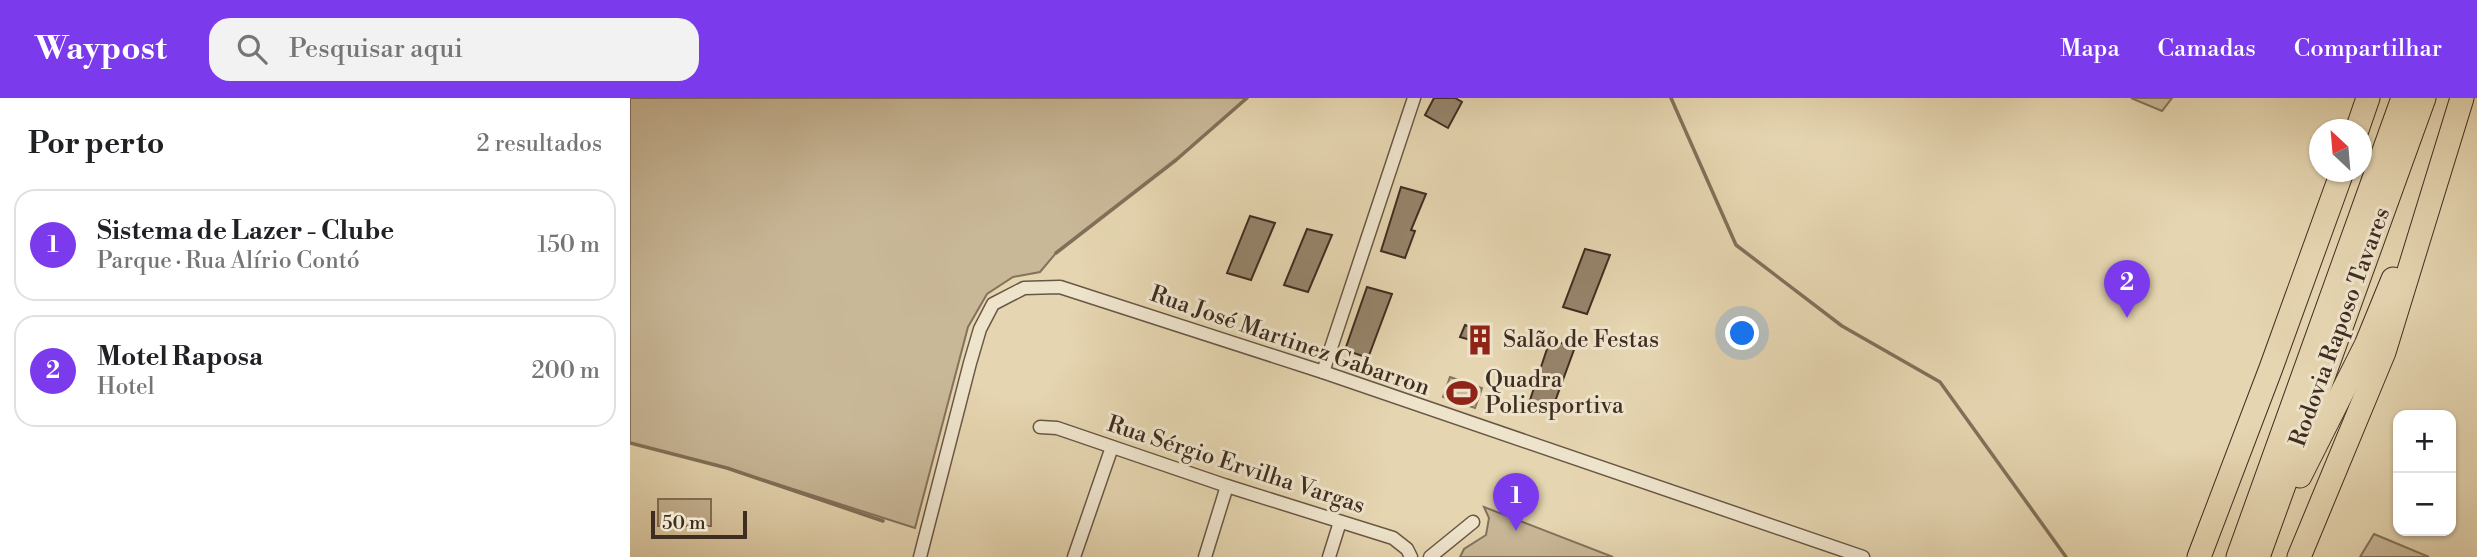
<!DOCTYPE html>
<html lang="pt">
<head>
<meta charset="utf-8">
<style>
	body { margin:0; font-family:"Libre Bodoni",serif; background:#f2f2f2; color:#202124 }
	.controls { position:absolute; right:21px; bottom:21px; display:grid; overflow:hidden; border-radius:14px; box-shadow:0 2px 5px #0004 }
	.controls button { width:63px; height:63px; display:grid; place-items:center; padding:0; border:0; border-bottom:2px solid #e0e0e0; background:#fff; color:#202124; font:35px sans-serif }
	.compass { position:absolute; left:1679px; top:21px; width:63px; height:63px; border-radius:50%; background:#fff; box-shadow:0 2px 5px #0004; rotate:334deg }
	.scale { position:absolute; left:21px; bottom:18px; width:96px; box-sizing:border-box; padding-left:7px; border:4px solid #402d21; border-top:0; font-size:19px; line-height:24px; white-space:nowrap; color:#402d21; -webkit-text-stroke:5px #eee4cc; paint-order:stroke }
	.you { position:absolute; left:1113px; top:236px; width:24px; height:24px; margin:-18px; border:5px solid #fff; border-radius:50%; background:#1a73e8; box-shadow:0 0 0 10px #1a73e833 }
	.badge { display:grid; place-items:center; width:46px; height:46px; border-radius:50%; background:#7c3aed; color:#fff; font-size:23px; font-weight:700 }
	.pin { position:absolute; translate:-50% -58px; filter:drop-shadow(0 2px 4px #0008) }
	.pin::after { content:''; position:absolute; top:37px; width:24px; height:21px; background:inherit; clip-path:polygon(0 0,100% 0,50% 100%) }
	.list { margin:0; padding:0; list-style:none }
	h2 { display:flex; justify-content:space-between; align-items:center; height:91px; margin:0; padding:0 28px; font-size:30px }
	h2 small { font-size:23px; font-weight:400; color:#757577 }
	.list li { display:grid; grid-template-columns:46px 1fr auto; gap:21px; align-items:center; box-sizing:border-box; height:112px; margin:0 14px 14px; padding:0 14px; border:2px solid #e0e0e0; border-radius:21px }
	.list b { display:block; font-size:26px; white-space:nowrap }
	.list p { margin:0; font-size:23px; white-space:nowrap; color:#757577 }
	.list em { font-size:23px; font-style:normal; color:#757577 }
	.icon { flex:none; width:38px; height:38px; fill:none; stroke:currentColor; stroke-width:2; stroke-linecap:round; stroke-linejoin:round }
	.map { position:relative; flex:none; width:1847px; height:459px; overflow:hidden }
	header { display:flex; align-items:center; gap:42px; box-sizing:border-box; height:98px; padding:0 35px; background:#7c3aed; color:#fff }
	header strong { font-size:33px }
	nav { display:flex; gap:38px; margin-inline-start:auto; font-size:24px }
	.search { width:490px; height:63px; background:#f2f2f2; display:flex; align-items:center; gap:18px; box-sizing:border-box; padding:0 24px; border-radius:21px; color:#757577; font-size:26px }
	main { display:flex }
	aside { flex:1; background:#fff }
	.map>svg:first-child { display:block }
	.green { fill:#c9b898; stroke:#84725c; stroke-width:2 }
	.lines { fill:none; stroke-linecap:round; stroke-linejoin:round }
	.stream { stroke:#817059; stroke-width:3.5 }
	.building { fill:#96846b; stroke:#402d21; stroke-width:2 }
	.street-casing { stroke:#695745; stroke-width:15 }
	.highway-casing { stroke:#402d21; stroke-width:25 }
	.street { stroke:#eee4cc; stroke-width:12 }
	.highway { stroke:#e5d5b0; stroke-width:23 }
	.labels { text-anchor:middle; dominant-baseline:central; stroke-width:6; stroke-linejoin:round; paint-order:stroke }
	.street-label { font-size:23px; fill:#402d21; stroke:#eee4cc }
	.poi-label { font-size:23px; fill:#402d21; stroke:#eee4cc; text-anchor:start }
</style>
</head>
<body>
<header>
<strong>Waypost</strong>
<div class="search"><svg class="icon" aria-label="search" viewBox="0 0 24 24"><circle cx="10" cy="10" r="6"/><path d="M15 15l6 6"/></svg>Pesquisar aqui</div>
<nav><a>Mapa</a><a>Camadas</a><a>Compartilhar</a></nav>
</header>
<main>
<aside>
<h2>Por perto<small>2 resultados</small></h2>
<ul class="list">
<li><span class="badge">1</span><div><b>Sistema de Lazer - Clube</b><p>Parque · Rua Alírio Contó</p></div><em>150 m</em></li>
<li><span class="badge">2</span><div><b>Motel Raposa</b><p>Hotel</p></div><em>200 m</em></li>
</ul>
</aside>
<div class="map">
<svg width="1847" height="459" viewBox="0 0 1847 459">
	<rect width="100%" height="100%" fill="#e5d5b0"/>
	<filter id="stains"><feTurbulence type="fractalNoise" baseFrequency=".00286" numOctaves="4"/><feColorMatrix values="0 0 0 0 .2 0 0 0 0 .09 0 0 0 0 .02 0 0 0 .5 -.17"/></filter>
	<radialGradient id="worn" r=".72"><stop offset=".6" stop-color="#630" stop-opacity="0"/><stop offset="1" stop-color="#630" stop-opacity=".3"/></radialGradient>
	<g class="green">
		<path d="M 0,0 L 617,0 L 546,62 L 426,155 L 410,174 L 383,179 L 357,196 L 338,229 L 285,430 L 97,370 L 0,345 Z"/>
		<path d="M 1501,0 L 1542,0 L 1532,13 Z"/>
		<path d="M 820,279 L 852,290 L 845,310 L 813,299 Z"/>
		<rect x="28" y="401" width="53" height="27"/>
		<path d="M 854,409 L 983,459 L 830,459 L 834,451 L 856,437 L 859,420 Z"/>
		<path d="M 1744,436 L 1799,459 L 1730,459 Z"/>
	</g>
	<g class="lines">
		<g class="stream">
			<path d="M 1041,0 L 1106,147 L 1212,228 L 1310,284 L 1436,459"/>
			<path d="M 426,155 L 546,62 L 617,0"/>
			<path d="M 0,345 L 97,370 L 253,423"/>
		</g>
	</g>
	<g class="building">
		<path d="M 804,0 L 825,0 L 832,4 L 818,30 L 795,17 Z"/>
		<path d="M 771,89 L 796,96 L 781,132 L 785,133 L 775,160 L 751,153 Z"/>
		<path d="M 620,118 L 645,125 L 621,182 L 597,175 Z"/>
		<path d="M 677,131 L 702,137 L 678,194 L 654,187 Z"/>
		<path d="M 955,151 L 980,157 L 957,216 L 933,209 Z"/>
		<path d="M 737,189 L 762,196 L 738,260 L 715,252 Z"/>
		<path d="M 835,227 L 845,231 L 841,242 L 830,239 Z"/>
		<path d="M 845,235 L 861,241 L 856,255 L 840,249 Z"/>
		<path d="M 920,242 L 945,249 L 923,309 L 900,302 Z"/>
	</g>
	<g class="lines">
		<g class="street-casing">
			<g id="street">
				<path d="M 693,274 L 784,0"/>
				<path d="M 410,329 L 427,330 L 597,388 L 763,440 L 777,451 L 781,459"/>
				<path d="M 290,459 L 340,265 L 350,231 L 363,206 L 394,190 L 430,189 L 693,274 L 1233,459"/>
				<path d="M 444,459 L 482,349"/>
				<path d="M 575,459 L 597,388"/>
				<path d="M 699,459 L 710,424"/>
				<path d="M 800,459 L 843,424"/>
			</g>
		</g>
		<g class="highway-casing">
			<g id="highway">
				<path d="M 1727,32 L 1738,0"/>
				<path d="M 1670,378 L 1736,247 L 1763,181"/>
				<path d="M 1569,459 L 1641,270 L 1712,74"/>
				<path d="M 1608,459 L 1773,0"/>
				<path d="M 1628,459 L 1794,0"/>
				<path d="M 1669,459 L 1754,254 L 1832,0"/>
			</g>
		</g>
		<use href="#street" class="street"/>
		<use href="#highway" class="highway"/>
	</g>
	<defs>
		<g id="building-bare" transform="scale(2.415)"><path d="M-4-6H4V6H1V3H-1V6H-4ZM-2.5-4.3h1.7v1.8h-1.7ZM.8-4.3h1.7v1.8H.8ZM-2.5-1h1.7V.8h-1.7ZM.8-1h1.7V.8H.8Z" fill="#8f2418" stroke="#eee4cc" stroke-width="2.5" paint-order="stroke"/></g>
		<g id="stadium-bare" transform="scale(2.415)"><path d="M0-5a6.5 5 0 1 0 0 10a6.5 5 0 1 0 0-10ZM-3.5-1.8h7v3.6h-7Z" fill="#8f2418" stroke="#eee4cc" stroke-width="2.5" paint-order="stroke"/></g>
	</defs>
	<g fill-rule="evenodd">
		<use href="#building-bare" x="850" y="242"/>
		<use href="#stadium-bare" x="832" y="295"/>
	</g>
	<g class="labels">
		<g class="street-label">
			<text transform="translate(1710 229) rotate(-70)">Rodovia Raposo Tavares</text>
			<text transform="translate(660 243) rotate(19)">Rua José Martinez Gabarron</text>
			<text transform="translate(606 367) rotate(18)">Rua Sérgio Ervilha Vargas</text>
		</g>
		<g class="poi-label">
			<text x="873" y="242">Salão de Festas</text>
			<text x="855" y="282">Quadra<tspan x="855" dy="26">Poliesportiva</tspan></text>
		</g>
	</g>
	<rect width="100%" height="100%" filter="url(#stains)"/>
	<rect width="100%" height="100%" fill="url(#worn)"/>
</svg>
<div class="controls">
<button>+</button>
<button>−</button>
</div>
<svg class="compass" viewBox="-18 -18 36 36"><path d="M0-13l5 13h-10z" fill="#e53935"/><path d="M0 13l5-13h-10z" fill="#757577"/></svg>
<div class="scale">50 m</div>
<div class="you"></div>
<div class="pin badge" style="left:886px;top:433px">1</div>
<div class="pin badge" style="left:1497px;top:220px">2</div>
</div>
</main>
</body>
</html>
